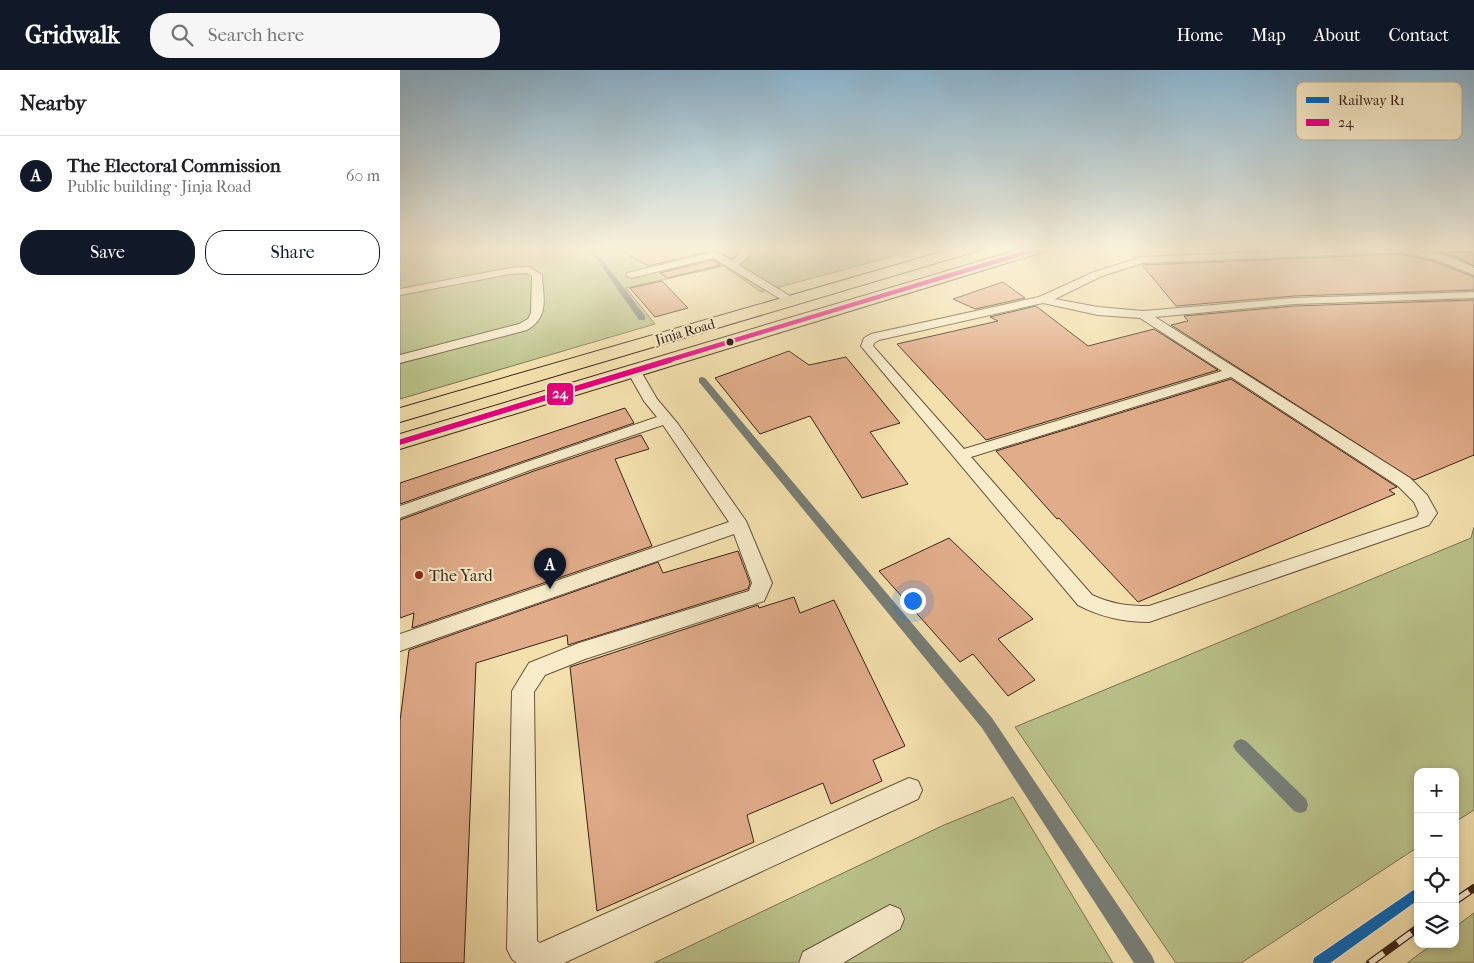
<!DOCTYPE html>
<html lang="en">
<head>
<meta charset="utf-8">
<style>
	body { margin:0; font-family:"IM FELL French Canon",serif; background:#f6f6f6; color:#202124 }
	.controls { position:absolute; right:15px; bottom:15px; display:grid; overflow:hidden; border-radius:10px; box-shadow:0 2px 8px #0003 }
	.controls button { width:45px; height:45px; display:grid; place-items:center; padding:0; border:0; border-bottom:1px solid #e0e0e0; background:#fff; color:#202124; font:25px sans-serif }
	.you { position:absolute; left:512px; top:530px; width:18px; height:18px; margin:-12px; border:4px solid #fff; border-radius:50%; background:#1a73e8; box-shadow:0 0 0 8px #1a73e833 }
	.badge { display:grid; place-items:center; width:32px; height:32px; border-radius:50%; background:#111827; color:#fff; font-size:16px; font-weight:700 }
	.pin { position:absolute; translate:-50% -41px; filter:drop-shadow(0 1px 2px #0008) }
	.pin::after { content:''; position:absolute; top:26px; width:18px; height:15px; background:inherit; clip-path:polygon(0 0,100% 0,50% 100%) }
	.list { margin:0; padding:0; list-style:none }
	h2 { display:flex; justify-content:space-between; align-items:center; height:65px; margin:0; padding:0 20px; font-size:21px }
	h2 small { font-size:16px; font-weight:400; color:#757577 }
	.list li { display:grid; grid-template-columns:32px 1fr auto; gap:15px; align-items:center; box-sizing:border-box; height:80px; padding:0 20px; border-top:1px solid #e0e0e0 }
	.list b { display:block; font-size:19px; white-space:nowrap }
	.list p { margin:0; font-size:16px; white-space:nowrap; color:#757577 }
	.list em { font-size:16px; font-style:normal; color:#757577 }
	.actions { display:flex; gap:10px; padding:15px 20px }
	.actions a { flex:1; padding:11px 0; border:1px solid #111827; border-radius:20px; text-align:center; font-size:18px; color:#111827 }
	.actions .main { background:#111827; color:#fff }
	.icon { flex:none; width:28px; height:28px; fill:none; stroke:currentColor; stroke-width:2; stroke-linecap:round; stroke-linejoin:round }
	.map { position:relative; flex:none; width:1074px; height:893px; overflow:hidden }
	header { display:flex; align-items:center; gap:30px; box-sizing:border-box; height:70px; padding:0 25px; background:#111827; color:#fff }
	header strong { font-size:24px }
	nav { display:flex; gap:28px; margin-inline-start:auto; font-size:18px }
	.search { width:350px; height:45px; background:#f6f6f6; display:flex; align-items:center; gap:12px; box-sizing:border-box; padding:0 18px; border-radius:20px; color:#757577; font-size:19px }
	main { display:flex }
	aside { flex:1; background:#fff }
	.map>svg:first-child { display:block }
	.green { fill:#bac28a; stroke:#7a7250 }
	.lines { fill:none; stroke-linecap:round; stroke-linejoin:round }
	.stream { fill:#777e76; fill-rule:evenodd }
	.building { fill:#e1ac8a; stroke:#3a2317 }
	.service-casing { stroke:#68523c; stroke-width:2 }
	.trunk-casing { stroke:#3a2317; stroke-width:2 }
	.service { fill:#f7ebca; fill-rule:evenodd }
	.trunk { fill:#f3e0ad; fill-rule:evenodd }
	.rail-casing { stroke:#3a2317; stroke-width:8 }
	.rail { stroke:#f7ebca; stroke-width:5.5; stroke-dasharray:17; stroke-linecap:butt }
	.bus-1-far1-casing { stroke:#f7ebca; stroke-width:7 }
	.bus-1-casing { stroke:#f7ebca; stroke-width:9 }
	.bus-1-far1 { stroke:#e5007d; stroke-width:4.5 }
	.bus-1 { stroke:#e5007d; stroke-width:5.5 }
	.rail-1-casing { stroke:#f7ebca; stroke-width:3 }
	.rail-1 { fill:#0065bd; fill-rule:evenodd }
	.bus-dot { fill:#3a2317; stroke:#f7ebca; stroke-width:2 }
	.poi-dot { fill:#8f2418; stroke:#f7ebca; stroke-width:2 }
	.labels { text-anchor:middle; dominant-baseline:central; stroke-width:4; stroke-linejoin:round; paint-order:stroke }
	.far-street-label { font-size:14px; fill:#3a2317; stroke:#f7ebca }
	.poi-label { font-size:16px; fill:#3a2317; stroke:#f7ebca; text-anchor:start }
	.key { fill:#f7ebca; stroke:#beaf94; stroke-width:1 }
	.key-label { font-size:14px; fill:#3a2317 }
	.line-badge { stroke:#f7ebca; stroke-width:2 }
	.badge-label { font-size:14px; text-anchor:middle; font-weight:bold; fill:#fff }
</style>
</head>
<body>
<header>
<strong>Gridwalk</strong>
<div class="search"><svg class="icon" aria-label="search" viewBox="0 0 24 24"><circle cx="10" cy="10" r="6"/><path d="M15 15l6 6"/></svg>Search here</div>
<nav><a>Home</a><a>Map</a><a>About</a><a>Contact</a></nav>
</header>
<main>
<aside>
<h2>Nearby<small></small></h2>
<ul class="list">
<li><span class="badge">A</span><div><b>The Electoral Commission</b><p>Public building · Jinja Road</p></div><em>60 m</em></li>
</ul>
<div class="actions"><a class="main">Save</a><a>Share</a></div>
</aside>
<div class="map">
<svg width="1074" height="893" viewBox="0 0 1074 893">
	<rect width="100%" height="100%" fill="#f3e0ad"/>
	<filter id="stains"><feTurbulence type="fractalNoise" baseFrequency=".004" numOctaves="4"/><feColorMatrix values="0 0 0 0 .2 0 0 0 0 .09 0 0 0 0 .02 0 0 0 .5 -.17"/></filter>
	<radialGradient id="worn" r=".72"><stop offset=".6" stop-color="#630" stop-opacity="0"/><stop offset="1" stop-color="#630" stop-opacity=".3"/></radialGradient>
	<g class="green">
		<path d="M 0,178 L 524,178 L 361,222 L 324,196 L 226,218 L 255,254 L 0,329 Z"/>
		<path d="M 1074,457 L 1074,740 L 1055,752 L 1055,702 L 1018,702 L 1018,777 L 841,893 L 776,893 L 615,657 L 1071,468 Z"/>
		<path d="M 613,727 L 713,893 L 254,893 L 544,755 Z"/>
		<path d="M 1074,843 L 1074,893 L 1007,893 L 1033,874 L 1055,874 L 1055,857 Z"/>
	</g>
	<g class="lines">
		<g class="stream">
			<path d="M 185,178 L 191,178 L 202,189 L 245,246 L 245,250 L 239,250 L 198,191 Z"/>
			<path d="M 302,307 L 305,308 L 592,648 L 752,886 L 755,893 L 734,893 L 582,658 L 299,312 L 299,308 Z"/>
			<path d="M 841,669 L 846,671 L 906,729 L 908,735 L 906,741 L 900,743 L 894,741 L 836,681 L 833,676 L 836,671 Z"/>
		</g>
	</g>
	<g class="building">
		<path d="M 217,178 L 338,178 L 337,184 L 332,189 L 315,180 L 248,196 Z"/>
		<path d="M 1039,182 L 1074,183 L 1074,196 L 1055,187 Z"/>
		<path d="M 1000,184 L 1033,191 L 1074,207 L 1074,220 L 894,226 L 776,236 L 742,195 Z"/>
		<path d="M 313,190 L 321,195 L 268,208 L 260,203 Z"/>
		<path d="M 262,211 L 288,238 L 255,247 L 230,218 Z"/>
		<path d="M 603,212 L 625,228 L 575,239 L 553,229 Z"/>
		<path d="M 1074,230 L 1074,385 L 1014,410 L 771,255 L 788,251 L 784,246 L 894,236 Z"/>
		<path d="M 636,236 L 688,276 L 754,259 L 818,300 L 586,370 L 497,274 L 598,251 L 590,247 Z"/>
		<path d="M 389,281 L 409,295 L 446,287 L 500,353 L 470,362 L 508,414 L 462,428 L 410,346 L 360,364 L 315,308 Z"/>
		<path d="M 831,309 L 997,417 L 989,420 L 995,424 L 738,532 L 659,448 L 657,449 L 596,381 Z"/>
		<path d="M 225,338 L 234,353 L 0,434 L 0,413 Z"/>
		<path d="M 241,365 L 249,379 L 215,389 L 252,476 L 12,558 L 14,543 L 0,548 L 0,450 L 134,401 Z"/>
		<path d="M 549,468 L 633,549 L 598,569 L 635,610 L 608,626 L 573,584 L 560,592 L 479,501 Z"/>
		<path d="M 338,481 L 350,513 L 348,519 L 168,575 L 167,565 L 76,593 L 64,893 L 0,893 L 0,651 L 9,580 L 258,492 L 263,503 Z"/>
		<path d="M 394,527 L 400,543 L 434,530 L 505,676 L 473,690 L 482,711 L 431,734 L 423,713 L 347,745 L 354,772 L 197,841 L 170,597 L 358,535 L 359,538 Z"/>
	</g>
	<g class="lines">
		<g class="service-casing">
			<g id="service">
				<path d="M 340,178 L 350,178 L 349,186 L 339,195 L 395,229 L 397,231 L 395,233 L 387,233 L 313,188 L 231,208 L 226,205 L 227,203 L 315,182 L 332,191 L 339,185 Z"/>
				<path d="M 959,178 C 1001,178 1030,177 1069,195 L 1074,198 L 1074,205 L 1034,189 L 1000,182 L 743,193 L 702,206 L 655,229 L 698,237 L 743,241 L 894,228 L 1074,222 L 1074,228 L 894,234 L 755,247 L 1010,408 L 1027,425 L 1037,443 L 1029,455 L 749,552 C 723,552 701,547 678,535 L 461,276 L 464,268 L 471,264 L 639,227 L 694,202 L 742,187 ZM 643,233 L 698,245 L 740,248 L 822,301 L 564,379 L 473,276 L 474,273 L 479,270 ZM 831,307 L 998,416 L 1014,432 L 1019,443 L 1017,447 L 749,536 C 728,536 711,534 692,525 L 571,387 Z"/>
				<path d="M 1053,178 L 1074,178 L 1074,181 L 1058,181 Z"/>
				<path d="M 129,197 L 142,205 C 143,228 150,246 127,260 L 0,293 L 0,285 L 119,254 L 128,249 L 131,243 L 132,206 L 127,203 L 110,204 L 0,225 L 0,219 L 110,198 Z"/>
				<path d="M 234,297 L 239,298 L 257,329 L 278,354 L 346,451 L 372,513 L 364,531 L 185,589 L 145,605 L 134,622 L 137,871 L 140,873 L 509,708 L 518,711 L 522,720 L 518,729 L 164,893 L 117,893 L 112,889 L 107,879 L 112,621 L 129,593 L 179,573 L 349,521 L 352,513 L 334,464 L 0,581 L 0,564 L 329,452 L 263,355 L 133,399 L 0,448 L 0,436 L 257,347 L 244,331 L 227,301 Z"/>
				<path d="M 490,835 L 500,839 L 504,849 L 500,859 L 443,893 L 399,893 L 403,882 Z"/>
			</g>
		</g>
		<g class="trunk-casing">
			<g id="trunk">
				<path d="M 555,178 L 579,178 L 577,181 L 0,352 L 0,338 Z"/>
				<path d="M 624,178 L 648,178 L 646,181 L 0,379 L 0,364 Z"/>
			</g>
		</g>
		<use href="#service" class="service"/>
		<use href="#trunk" class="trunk"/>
		<g class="rail-casing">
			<g id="rail">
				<path d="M 1055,831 L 1074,818"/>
				<path d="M 970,893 L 1018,858"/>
			</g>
		</g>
		<use href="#rail" class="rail"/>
		<g class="bus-1-far1-casing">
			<path id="bus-1-far1" d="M 266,291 L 640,178"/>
		</g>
		<g class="bus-1-casing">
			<path id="bus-1" d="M 0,372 L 270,290"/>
		</g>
		<use href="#bus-1-far1" class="bus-1-far1"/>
		<use href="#bus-1" class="bus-1"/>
		<g class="rail-1-casing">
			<path id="rail-1" d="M 1018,817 L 1018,830 L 930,893 L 913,893 L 914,888 Z"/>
		</g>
		<use href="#rail-1" class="rail-1"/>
	</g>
	<linearGradient id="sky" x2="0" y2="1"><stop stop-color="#8bb7d4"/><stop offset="0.59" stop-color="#faf1da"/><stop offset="1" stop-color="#faf1da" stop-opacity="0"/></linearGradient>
	<rect width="1074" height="303" fill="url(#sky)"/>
	<circle class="bus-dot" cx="330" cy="272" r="4.5"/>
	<circle class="poi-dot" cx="19" cy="505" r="5"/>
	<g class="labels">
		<g class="far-street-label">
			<text transform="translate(285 262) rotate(-16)">Jinja Road</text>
		</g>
		<g class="poi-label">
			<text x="29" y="505">The Yard</text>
		</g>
	</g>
	<rect x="896" y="12" width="166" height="58" rx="8" class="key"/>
	<rect x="906" y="27" width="23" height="6" fill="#0065bd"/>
	<rect x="906" y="49" width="23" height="7" fill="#e5007d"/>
	<g class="key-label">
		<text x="938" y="35">Railway R1</text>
		<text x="938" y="57">24</text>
	</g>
	<rect class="line-badge" x="146" y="312" width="28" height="24" rx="5" fill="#e5007d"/>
	<g class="badge-label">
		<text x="160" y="328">24</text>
	</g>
	<rect width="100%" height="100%" filter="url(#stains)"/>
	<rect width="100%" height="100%" fill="url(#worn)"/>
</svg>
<div class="controls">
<button>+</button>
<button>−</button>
<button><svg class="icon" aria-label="locate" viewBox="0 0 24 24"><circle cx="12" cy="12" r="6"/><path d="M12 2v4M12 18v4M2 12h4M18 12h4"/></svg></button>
<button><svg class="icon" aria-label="layers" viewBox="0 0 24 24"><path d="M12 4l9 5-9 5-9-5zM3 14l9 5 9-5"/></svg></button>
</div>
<div class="you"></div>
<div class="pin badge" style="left:150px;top:519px">A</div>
</div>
</main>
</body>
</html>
